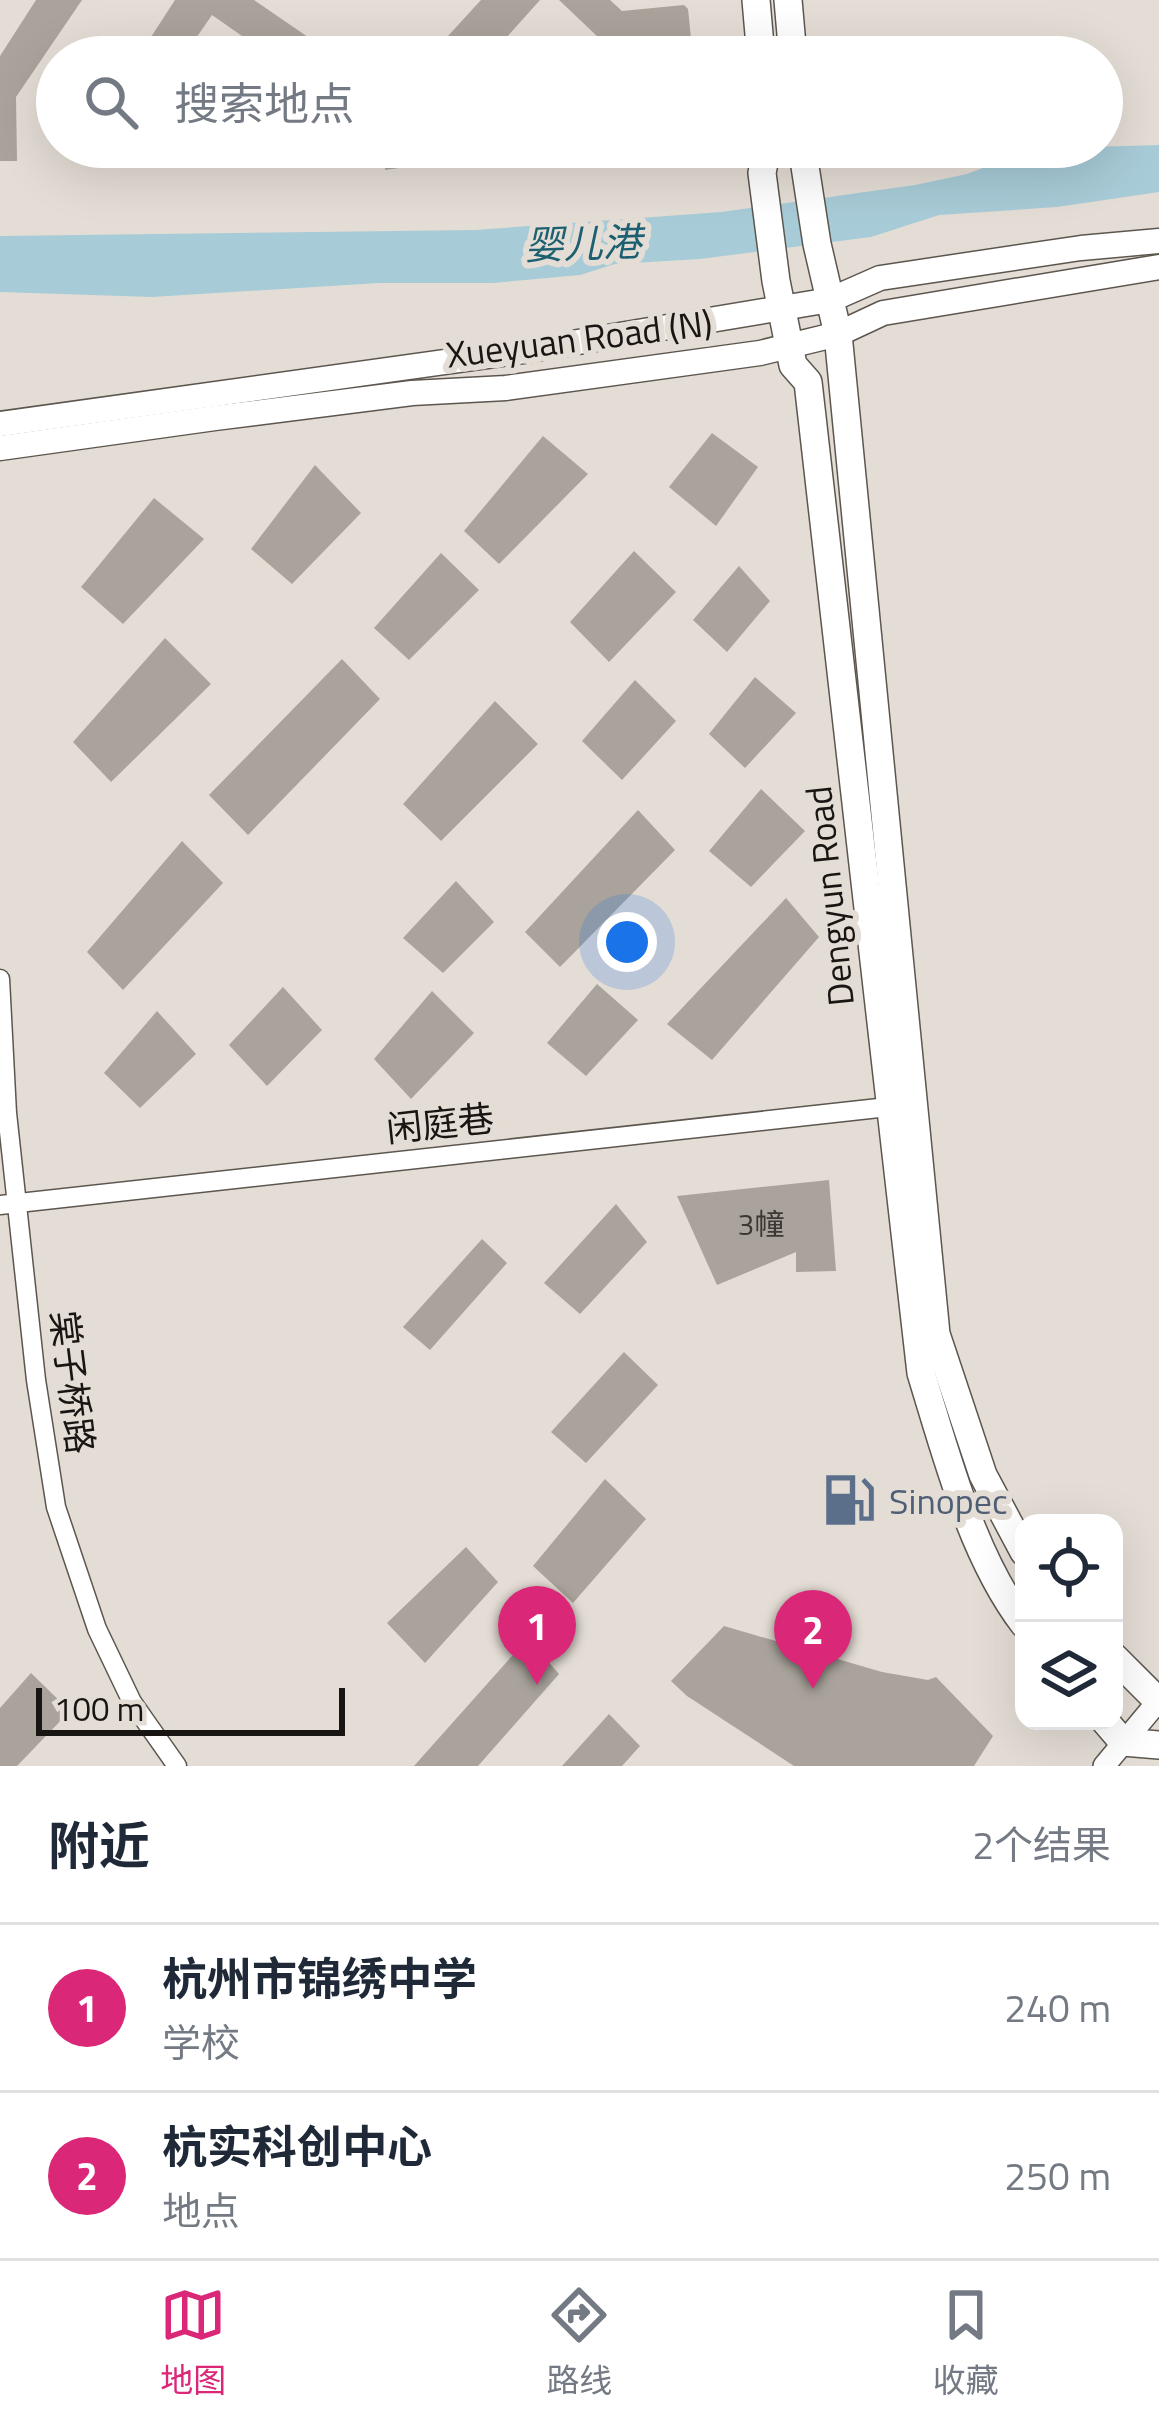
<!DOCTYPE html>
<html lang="zh">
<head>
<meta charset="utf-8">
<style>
	body { margin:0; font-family:"Titillium Web","Noto Sans SC",sans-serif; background:#f6f6f7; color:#1f2937 }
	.controls { position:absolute; right:36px; bottom:36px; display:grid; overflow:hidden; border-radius:24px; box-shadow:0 12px 48px #0002 }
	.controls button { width:108px; height:108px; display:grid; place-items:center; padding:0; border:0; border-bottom:3px solid #e0e1e3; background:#fff; color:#1f2937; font:60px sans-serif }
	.scale { position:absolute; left:36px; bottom:30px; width:309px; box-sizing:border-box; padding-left:12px; border:6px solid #181512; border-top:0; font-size:33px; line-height:42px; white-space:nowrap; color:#181512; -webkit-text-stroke:9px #e4ddd5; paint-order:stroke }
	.you { position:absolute; left:627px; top:942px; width:42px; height:42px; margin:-30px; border:9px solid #fff; border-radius:50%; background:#1a73e8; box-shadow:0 0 0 18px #1a73e833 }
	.badge { display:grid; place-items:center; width:78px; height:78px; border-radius:50%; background:#db2777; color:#fff; font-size:39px; font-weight:700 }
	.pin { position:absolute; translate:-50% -99px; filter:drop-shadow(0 3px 6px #0008) }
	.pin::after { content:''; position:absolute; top:63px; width:42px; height:36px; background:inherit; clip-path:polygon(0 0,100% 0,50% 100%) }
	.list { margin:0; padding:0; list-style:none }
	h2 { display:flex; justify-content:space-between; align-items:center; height:156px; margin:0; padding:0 48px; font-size:51px }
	h2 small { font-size:39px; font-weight:400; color:#747a83 }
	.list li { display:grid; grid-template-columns:78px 1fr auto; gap:36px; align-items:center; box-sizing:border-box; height:168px; padding:0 48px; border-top:3px solid #e0e1e3 }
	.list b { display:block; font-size:45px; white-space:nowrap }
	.list p { margin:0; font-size:39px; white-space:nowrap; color:#747a83 }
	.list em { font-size:39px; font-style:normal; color:#747a83 }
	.icon { flex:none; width:66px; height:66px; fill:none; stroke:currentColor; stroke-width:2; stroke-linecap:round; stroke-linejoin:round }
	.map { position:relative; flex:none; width:1159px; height:1766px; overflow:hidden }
	.search { position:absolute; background:#fff; box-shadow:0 12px 48px #0002; left:36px; right:36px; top:36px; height:132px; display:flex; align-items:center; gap:30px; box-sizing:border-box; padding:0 42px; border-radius:66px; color:#747a83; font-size:45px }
	.sheet { height:492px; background:#fff }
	nav { display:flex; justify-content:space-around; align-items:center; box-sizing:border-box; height:168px; border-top:3px solid #e0e1e3; background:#fff; font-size:33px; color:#747a83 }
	nav a { display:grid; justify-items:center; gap:6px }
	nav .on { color:#db2777 }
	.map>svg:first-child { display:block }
	.water { fill:#a7cbd7 }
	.building { fill:#a9a39b }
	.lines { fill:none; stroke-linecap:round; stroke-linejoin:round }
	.minor-casing { stroke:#5c564f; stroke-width:21 }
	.tertiary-casing { stroke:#5c564f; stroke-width:24 }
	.secondary-casing { stroke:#5c564f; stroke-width:27 }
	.primary-casing { stroke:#5c564f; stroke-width:30 }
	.minor { stroke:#fff; stroke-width:18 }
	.tertiary { stroke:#fff; stroke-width:21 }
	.secondary { stroke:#fff; stroke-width:24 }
	.primary { stroke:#fff; stroke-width:27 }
	.labels { text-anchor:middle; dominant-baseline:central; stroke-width:12; stroke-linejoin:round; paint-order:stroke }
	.number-label { font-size:30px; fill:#3c3834 }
	.street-label { font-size:36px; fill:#181512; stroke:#e4ddd5 }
	.service-label { font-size:36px; fill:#4e5e75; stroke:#e4ddd5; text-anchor:start }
	.water-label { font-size:39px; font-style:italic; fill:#1b5f71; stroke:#e4ddd5 }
</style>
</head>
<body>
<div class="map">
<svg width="1159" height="1766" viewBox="0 0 1159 1766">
	<rect width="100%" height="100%" fill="#e4ddd5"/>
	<path class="water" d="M 1159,145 L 1159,192 L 1057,207 L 939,215 L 871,237 L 700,259 L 615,264 L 580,275 L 493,283 L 379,283 L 152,297 L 0,292 L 0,236 L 475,230 L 722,212 L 915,185 L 967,174 L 1007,159 L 1056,148 Z"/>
	<g class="building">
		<path d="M 36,0 L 82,0 L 16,97 L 17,161 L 0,161 L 0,56 Z"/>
		<path d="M 175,0 L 254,0 L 337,57 L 272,57 L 212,15 L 183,57 L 138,57 Z"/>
		<path d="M 481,0 L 540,0 L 489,57 L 446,57 L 448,36 Z"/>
		<path d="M 559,0 L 610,0 L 622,11 L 684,5 L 688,9 L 693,57 L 600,57 L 598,37 Z"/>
		<path d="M 386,147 L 430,147 L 413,166 L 385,170 Z"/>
		<path d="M 712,433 L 758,467 L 716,526 L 669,487 Z"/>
		<path d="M 543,436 L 588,474 L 499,564 L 464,531 Z"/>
		<path d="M 315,465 L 361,513 L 292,584 L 251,549 Z"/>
		<path d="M 154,498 L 204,539 L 123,624 L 81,587 Z"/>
		<path d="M 634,551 L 676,592 L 609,662 L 570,622 Z"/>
		<path d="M 441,553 L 479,590 L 409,660 L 374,628 Z"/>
		<path d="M 739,566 L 770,601 L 727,652 L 693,620 Z"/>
		<path d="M 165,638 L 211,684 L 111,782 L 73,742 Z"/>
		<path d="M 342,659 L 380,699 L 248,835 L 209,795 Z"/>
		<path d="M 755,677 L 796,713 L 745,768 L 709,734 Z"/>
		<path d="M 635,680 L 676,721 L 622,780 L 582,741 Z"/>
		<path d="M 495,701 L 538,744 L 441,841 L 403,804 Z"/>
		<path d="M 761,789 L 805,831 L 751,887 L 709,851 Z"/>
		<path d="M 638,810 L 675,850 L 560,967 L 525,932 Z"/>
		<path d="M 182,841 L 223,883 L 123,990 L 87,952 Z"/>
		<path d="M 456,881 L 494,922 L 443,973 L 403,938 Z"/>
		<path d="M 786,898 L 819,937 L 712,1060 L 667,1024 Z"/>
		<path d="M 597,984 L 638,1020 L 586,1076 L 547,1043 Z"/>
		<path d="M 283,987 L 322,1030 L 267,1086 L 229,1045 Z"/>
		<path d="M 432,991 L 474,1033 L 411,1099 L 374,1059 Z"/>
		<path d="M 157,1011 L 196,1054 L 140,1108 L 104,1073 Z"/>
		<path d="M 829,1180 L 836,1271 L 796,1272 L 796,1252 L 717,1285 L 677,1196 Z"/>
		<path d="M 616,1204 L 647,1242 L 580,1314 L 544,1283 Z"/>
		<path d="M 482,1239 L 507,1263 L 430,1350 L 403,1327 Z"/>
		<path d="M 624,1352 L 658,1385 L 586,1463 L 551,1432 Z"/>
		<path d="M 605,1479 L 646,1519 L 573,1603 L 533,1566 Z"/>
		<path d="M 466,1547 L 498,1582 L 425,1663 L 387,1623 Z"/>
		<path d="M 724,1626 L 882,1672 L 928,1680 L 936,1677 L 993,1736 L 974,1766 L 794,1766 L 687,1696 L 671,1681 Z"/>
		<path d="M 528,1638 L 559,1674 L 478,1766 L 414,1766 Z"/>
		<path d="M 31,1673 L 70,1711 L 17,1766 L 0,1766 L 0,1708 Z"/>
		<path d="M 609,1714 L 640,1746 L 622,1766 L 562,1766 Z"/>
	</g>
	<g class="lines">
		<g class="minor-casing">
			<g id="minor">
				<path d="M 0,979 L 7,1113 L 36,1380 L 56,1507 L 97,1629 L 132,1702 L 177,1766"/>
				<path d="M 0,1205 L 888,1107"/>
			</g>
		</g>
		<g class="tertiary-casing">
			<path id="tertiary" d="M 1104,1766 L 1159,1700"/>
		</g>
		<g class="secondary-casing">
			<g id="secondary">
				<path d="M 0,424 L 524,351 L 830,300 L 880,278 L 1081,248 L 1159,241"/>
				<path d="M 0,448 L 215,418 L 412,393 L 506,388 L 760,353 L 838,334 L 883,313 L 1159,267"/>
			</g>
		</g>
		<g class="primary-casing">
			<g id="primary">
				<path d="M 756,0 L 761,57"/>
				<path d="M 788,0 L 793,57"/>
				<path d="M 767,147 L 762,173 L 776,281 L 793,365 L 808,382 L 921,1373 C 946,1454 972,1556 1024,1624"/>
				<path d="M 802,147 L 817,244 L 838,334 L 936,1334 L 983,1475 L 1024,1552"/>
				<path d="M 1114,1657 L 1159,1702"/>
				<path d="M 1105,1721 L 1123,1742 L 1159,1745"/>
			</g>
		</g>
		<use href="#minor" class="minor"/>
		<use href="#tertiary" class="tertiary"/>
		<use href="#secondary" class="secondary"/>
		<use href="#primary" class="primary"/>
	</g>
	<defs>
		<g id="fuel-bare" transform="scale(4.14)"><path d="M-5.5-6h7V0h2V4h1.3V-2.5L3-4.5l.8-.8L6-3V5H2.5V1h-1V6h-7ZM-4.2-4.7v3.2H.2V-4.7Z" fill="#5c6f8a" stroke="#e4ddd5" stroke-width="2.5" paint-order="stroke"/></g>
	</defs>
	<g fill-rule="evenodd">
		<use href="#fuel-bare" x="849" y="1500"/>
	</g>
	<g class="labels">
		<g class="number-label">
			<text x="761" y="1224">3幢</text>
		</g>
		<g class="street-label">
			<text transform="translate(579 338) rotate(-7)">Xueyuan Road (N)</text>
			<text transform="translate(829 896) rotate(-96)">Dengyun Road</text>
			<text transform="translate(440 1123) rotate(-6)">闲庭巷</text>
			<text transform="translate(73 1382) rotate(83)">棠子桥路</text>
		</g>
		<g class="service-label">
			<text x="889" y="1500">Sinopec</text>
		</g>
		<g class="water-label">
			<text transform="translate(583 243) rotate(-2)">婴儿港</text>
		</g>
	</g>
</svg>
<div class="controls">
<button><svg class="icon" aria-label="locate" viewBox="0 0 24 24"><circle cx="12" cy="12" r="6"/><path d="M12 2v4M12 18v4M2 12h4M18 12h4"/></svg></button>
<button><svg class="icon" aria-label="layers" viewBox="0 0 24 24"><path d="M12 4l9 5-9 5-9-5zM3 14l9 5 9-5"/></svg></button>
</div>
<div class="scale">100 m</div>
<div class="you"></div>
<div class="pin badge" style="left:537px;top:1685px">1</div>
<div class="pin badge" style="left:813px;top:1689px">2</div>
<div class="search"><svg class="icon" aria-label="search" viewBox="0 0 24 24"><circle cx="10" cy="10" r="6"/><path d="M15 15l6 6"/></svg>搜索地点</div>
</div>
<section class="sheet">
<h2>附近<small>2个结果</small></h2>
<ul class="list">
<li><span class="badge">1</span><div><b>杭州市锦绣中学</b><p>学校</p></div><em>240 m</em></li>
<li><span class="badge">2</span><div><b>杭实科创中心</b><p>地点</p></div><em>250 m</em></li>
</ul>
</section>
<nav>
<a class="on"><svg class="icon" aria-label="map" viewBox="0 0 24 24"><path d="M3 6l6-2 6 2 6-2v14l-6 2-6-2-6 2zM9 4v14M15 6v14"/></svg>地图</a>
<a><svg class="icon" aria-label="directions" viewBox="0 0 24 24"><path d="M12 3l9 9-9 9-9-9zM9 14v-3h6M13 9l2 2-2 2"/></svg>路线</a>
<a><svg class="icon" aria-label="saved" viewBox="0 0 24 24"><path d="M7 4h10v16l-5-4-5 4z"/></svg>收藏</a>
</nav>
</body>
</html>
